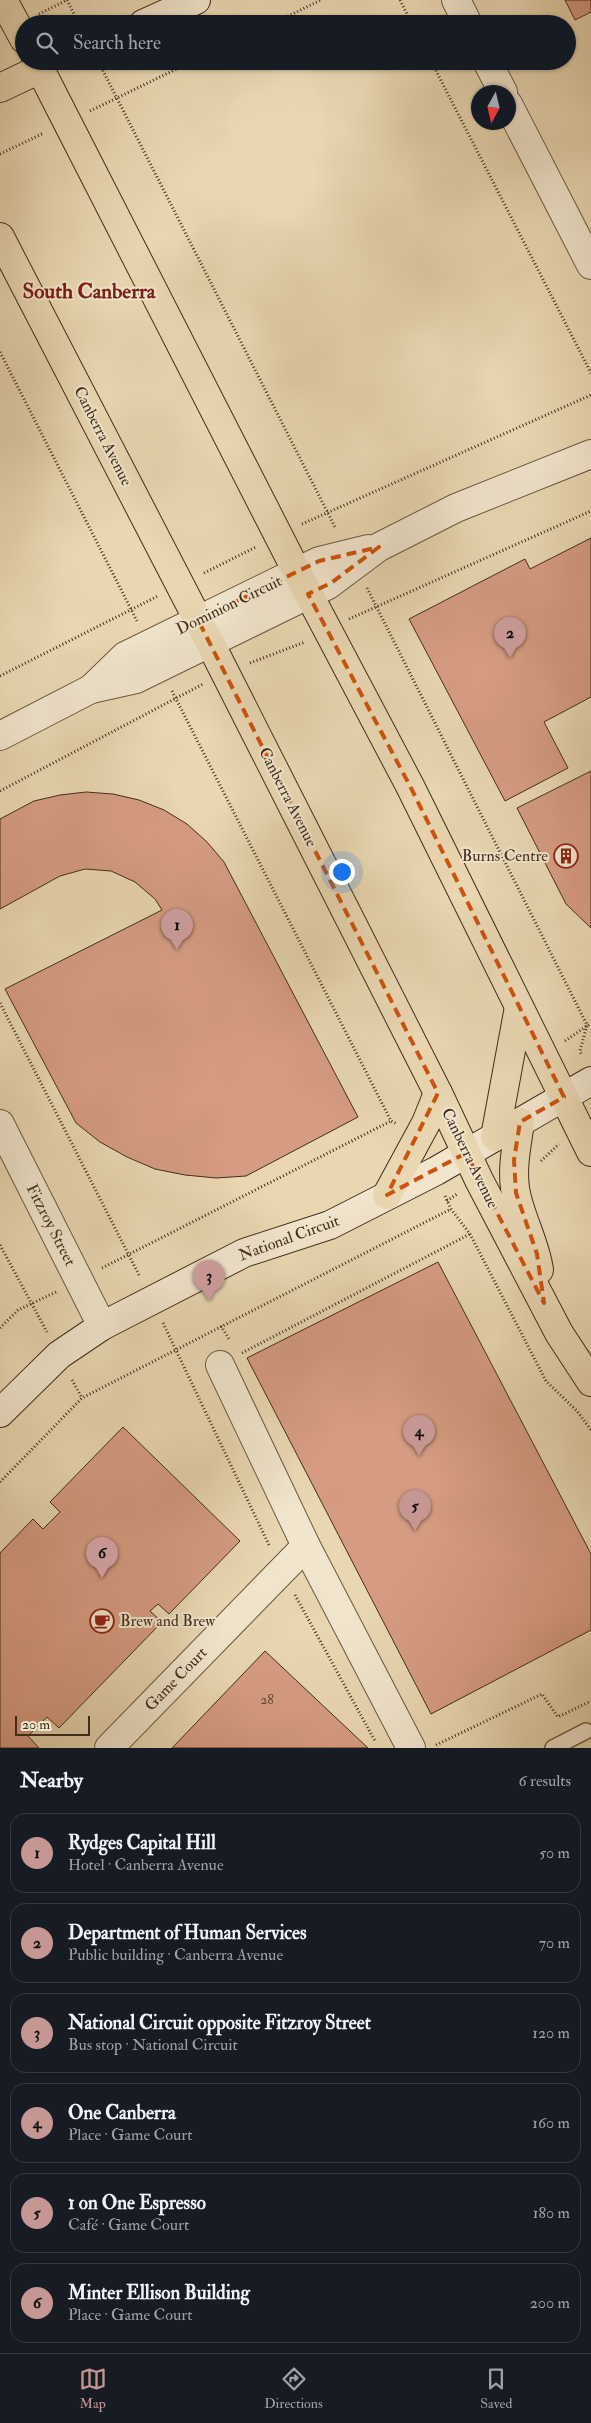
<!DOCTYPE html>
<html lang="en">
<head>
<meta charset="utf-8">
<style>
	body { margin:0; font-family:"IM FELL Double Pica",serif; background:#20242c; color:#f1f3f6 }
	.compass { position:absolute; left:471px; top:85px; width:45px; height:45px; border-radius:50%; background:#171b24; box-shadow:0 1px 4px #0004; rotate:188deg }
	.scale { position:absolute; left:15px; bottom:12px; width:75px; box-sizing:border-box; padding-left:5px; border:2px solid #412d1c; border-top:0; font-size:14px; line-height:18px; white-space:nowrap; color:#412d1c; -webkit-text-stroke:4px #f1e5cd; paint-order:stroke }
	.you { position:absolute; left:341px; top:871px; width:18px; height:18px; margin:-12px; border:4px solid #fff; border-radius:50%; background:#1a73e8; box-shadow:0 0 0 8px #1a73e833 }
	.badge { display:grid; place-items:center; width:32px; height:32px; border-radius:50%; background:#c59692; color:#111; font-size:16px; font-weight:700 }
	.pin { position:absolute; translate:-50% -41px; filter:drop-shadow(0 1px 2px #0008) }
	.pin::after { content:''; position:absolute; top:26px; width:18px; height:15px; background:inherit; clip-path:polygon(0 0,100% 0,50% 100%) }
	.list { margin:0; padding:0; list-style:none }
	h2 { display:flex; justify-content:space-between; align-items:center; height:65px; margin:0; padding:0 20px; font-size:21px }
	h2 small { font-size:16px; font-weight:400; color:#9ea1a6 }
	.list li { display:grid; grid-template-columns:32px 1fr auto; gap:15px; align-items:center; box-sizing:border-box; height:80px; margin:0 10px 10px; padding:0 10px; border:1px solid #363941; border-radius:15px }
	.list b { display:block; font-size:19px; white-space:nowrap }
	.list p { margin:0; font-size:16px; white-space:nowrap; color:#9ea1a6 }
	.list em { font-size:16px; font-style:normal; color:#9ea1a6 }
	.icon { flex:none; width:28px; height:28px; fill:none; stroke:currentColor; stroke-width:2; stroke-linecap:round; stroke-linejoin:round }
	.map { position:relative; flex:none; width:591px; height:1748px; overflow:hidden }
	.search { position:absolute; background:#171b24; box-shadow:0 1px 4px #0004; left:15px; right:15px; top:15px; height:55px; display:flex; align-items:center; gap:12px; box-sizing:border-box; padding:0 18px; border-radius:28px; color:#9ea1a6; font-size:19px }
	.sheet { height:605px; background:#171b24 }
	nav { display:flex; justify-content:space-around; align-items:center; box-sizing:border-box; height:70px; border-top:1px solid #363941; background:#171b24; font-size:14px; color:#9ea1a6 }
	nav a { display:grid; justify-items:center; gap:2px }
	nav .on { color:#c59692 }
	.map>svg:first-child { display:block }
	.building { fill:#d69c82; stroke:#412d1c }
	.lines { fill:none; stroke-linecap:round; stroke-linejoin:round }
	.lane-casing { stroke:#6b5842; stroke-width:18 }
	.street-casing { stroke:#6b5842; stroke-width:30 }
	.secondary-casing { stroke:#412d1c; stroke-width:30 }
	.highway-casing { stroke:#412d1c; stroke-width:30 }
	.path { stroke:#412d1c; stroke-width:3; stroke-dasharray:1 2.5; stroke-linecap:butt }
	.lane { stroke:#f1e5cd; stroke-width:15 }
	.street { stroke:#f1e5cd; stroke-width:28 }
	.secondary { stroke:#f1e5cd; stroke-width:28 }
	.highway { stroke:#e9d7b2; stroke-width:28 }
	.marked { fill:none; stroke:#cf520e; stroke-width:4; stroke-dasharray:10 6; stroke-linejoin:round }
	.labels { text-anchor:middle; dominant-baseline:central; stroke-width:4; stroke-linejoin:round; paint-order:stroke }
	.number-label { font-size:14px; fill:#664936 }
	.street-label { font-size:16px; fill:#412d1c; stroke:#f1e5cd }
	.poi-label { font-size:16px; fill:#412d1c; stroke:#f1e5cd; text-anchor:end }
	.district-label { font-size:21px; font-weight:bold; fill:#7a1f14; stroke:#f1e5cd }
</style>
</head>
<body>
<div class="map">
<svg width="591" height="1748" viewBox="0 0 591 1748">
	<rect width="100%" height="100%" fill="#e9d7b2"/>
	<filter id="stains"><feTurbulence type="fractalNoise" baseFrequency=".004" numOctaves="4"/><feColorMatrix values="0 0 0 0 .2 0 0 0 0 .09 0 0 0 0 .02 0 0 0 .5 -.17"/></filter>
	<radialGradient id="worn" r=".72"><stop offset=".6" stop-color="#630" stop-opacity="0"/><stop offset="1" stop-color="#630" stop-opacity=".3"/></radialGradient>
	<g class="building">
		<path d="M 565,0 L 591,0 L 591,12 L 575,20 Z"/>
		<path d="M 591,538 L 591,697 L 544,722 L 568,768 L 505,801 L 409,619 L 525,559 L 530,569 Z"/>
		<path d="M 591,771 L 591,928 L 566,904 L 517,808 Z"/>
		<path d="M 86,792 L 113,794 L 139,800 L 164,810 L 187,824 L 207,842 L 224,862 L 358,1117 L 246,1176 L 216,1178 L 185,1175 L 155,1169 L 127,1157 L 100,1142 L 76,1123 L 5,989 L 162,910 L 155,899 L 135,882 L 111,871 L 85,869 L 60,876 L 0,909 L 0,819 L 34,801 L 60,795 Z"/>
		<path d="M 438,1262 L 591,1554 L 591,1630 L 431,1714 L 247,1358 Z"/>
		<path d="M 123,1427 L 240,1541 L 169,1614 L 158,1604 L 150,1611 L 162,1622 L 59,1728 L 47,1717 L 28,1736 L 39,1748 L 0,1748 L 0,1553 L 33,1519 L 43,1529 L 60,1512 L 50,1502 Z"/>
		<path d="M 265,1651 L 368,1748 L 172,1748 Z"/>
	</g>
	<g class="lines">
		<g class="lane-casing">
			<path id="lane" d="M 553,1748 L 586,1731"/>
		</g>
		<g class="street-casing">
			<g id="street">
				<path d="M 456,0 L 468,24"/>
				<path d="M 487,61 L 503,92"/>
				<path d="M 508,104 L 591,265"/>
				<path d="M 91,689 L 125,656 L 319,561 L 368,549"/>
				<path d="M 0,736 L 91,689 L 136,679 L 328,585 L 379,547 L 456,508 L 591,454"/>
				<path d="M 0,1124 L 102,1326"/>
				<path d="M 306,1546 L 411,1748"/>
				<path d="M 109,1748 L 306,1546 L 220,1365"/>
			</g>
		</g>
		<g class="secondary-casing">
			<g id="secondary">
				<path d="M 143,24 L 196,0"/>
				<path d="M 0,1413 L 59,1355 L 102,1326 L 244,1253 L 330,1225 L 436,1171 L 591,1081"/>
			</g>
		</g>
		<g class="highway-casing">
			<g id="highway">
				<path d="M 3,0 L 24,39"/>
				<path d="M 36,61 L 297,572 L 410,786 L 591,1152"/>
				<path d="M 0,88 L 40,69"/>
				<path d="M 0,237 L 210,643 L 438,1093 L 479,1180 L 559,1333 L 591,1382"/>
				<path d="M 520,1122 C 517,1144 512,1166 515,1188 C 519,1216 535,1241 539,1270"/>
				<path d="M 495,1137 L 519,1007"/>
				<path d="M 387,1195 L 426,1123 L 438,1093"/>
			</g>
		</g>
		<g class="path">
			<path d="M 67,0 L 79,24"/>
			<path d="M 400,0 L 412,24"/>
			<path d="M 39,14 L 67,0"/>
			<path d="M 272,24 L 321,0"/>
			<path d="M 98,61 L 336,529"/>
			<path d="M 431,61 L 591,373"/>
			<path d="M 90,111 L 193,61"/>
			<path d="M 0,154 L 44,133"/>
			<path d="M 0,352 L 137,621"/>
			<path d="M 302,524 L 591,395"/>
			<path d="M 204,573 L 256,547"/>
			<path d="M 367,588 L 587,1025 L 580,1051 L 582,1056"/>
			<path d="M 349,619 L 591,511"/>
			<path d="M 250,663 L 305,642"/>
			<path d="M 0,676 L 158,596"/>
			<path d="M 172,691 L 391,1121 L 397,1124"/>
			<path d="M 0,791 L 203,684"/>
			<path d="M 0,1003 L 140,1277"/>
			<path d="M 565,1041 L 591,1023"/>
			<path d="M 541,1161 L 559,1144"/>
			<path d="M 445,1196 L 451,1209 L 470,1234 L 546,1381 L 577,1411 L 591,1430"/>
			<path d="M 447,1201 L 457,1194"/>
			<path d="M 0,1245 L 47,1332"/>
			<path d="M 102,1268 L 391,1121"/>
			<path d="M 163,1323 L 269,1545"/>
			<path d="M 221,1326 L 229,1339"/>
			<path d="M 0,1328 L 18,1310 L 56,1292"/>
			<path d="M 242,1353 L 470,1234"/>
			<path d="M 72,1380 L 82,1398"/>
			<path d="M 0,1482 L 82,1398 L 451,1209"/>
			<path d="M 295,1595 L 375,1741"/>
			<path d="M 436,1745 L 542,1694 L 558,1717 L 591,1701"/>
		</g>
		<use href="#lane" class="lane"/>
		<use href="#street" class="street"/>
		<use href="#secondary" class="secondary"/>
		<use href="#highway" class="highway"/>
	</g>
	<path class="marked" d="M 379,547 L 331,583 L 308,594 L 410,786 L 564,1097 L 520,1122 L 514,1160 L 516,1193 L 537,1254 L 544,1303 L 466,1153 L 387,1195 L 438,1093 L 198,620 L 319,561 Z"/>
	<defs>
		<g id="building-ring" transform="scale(1.25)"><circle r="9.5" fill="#f1e5cd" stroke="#8f2418" stroke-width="1.5"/><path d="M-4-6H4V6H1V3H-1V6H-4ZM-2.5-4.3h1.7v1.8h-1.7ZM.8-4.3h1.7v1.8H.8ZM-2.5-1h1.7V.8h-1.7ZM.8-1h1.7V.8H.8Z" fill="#8f2418"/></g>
		<g id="cafe-ring" transform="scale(1.25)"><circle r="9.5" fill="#f1e5cd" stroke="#8f2418" stroke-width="1.5"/><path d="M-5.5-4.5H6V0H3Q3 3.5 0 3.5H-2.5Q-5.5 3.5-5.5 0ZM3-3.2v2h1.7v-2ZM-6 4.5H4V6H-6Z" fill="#8f2418"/></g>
	</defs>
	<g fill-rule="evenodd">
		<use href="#building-ring" x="566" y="856"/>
		<use href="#cafe-ring" x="102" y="1621"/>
	</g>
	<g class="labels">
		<g class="number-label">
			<text x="267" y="1699">28</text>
		</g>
		<g class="street-label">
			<text transform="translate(103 436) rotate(63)">Canberra Avenue</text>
			<text transform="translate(229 605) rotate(-26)">Dominion Circuit</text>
			<text transform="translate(288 797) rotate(63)">Canberra Avenue</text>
			<text transform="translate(470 1158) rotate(64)">Canberra Avenue</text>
			<text transform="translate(51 1225) rotate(63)">Fitzroy Street</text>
			<text transform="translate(289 1238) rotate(-20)">National Circuit</text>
			<text transform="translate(176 1679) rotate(-46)">Game Court</text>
		</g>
		<g class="poi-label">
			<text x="548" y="856">Burns Centre</text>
			<text x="120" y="1621" text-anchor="start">Brew and Brew</text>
		</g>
		<g class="district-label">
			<text x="89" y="291">South Canberra</text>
		</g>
	</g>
	<rect width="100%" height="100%" filter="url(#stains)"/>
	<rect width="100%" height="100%" fill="url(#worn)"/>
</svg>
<svg class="compass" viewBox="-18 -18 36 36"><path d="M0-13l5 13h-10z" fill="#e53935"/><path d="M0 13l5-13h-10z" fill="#9ea1a6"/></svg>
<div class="scale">20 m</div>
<div class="you"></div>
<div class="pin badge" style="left:177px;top:950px">1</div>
<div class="pin badge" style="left:510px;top:658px">2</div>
<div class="pin badge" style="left:209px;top:1301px">3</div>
<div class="pin badge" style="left:419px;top:1456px">4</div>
<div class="pin badge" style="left:415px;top:1531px">5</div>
<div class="pin badge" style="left:102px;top:1578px">6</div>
<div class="search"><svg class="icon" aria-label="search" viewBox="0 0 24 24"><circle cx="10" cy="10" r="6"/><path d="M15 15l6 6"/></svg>Search here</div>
</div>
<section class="sheet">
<h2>Nearby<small>6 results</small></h2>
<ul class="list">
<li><span class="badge">1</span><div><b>Rydges Capital Hill</b><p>Hotel · Canberra Avenue</p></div><em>50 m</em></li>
<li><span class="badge">2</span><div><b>Department of Human Services</b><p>Public building · Canberra Avenue</p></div><em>70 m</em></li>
<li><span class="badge">3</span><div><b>National Circuit opposite Fitzroy Street</b><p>Bus stop · National Circuit</p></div><em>120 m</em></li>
<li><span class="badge">4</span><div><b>One Canberra</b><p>Place · Game Court</p></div><em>160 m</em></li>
<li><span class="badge">5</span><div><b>1 on One Espresso</b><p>Café · Game Court</p></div><em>180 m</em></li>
<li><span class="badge">6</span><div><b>Minter Ellison Building</b><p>Place · Game Court</p></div><em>200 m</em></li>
</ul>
</section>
<nav>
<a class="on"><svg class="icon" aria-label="map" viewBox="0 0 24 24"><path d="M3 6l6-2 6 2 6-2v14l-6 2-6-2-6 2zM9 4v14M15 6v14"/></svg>Map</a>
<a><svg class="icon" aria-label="directions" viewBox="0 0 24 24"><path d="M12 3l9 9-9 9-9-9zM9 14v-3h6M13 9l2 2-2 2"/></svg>Directions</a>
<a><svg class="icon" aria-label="saved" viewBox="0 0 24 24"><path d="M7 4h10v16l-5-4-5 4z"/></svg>Saved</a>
</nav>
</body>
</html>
